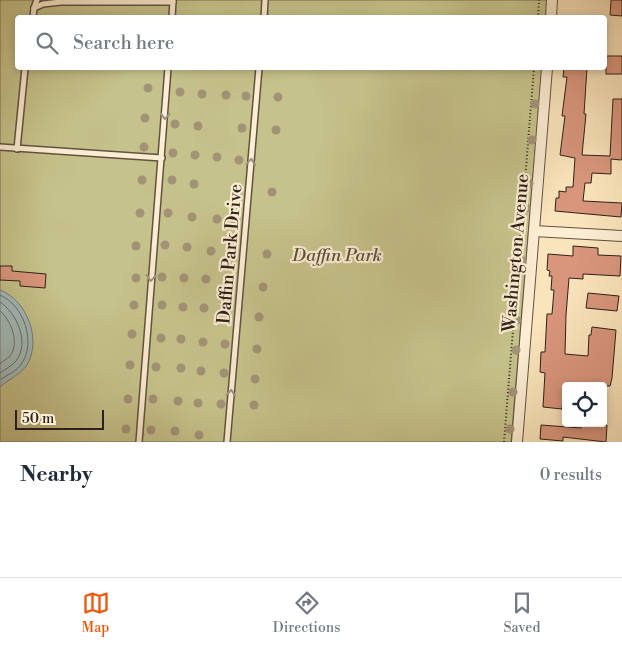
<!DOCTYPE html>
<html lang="en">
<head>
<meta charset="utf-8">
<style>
	body { margin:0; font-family:"Libre Bodoni",serif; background:#f2f2f3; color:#1f2937 }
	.controls { position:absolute; right:15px; bottom:15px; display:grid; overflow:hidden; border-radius:5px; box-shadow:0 2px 8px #0003 }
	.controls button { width:45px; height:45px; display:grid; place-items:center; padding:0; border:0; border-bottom:1px solid #e0e1e3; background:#fff; color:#1f2937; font:25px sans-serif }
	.scale { position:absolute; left:15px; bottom:12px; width:89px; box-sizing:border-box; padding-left:5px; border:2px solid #2d211b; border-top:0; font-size:14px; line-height:18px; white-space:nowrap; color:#2d211b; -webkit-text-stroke:4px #fcedd3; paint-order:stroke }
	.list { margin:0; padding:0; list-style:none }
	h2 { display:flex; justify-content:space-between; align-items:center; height:65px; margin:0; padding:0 20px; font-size:21px }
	h2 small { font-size:16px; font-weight:400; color:#747a83 }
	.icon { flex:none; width:28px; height:28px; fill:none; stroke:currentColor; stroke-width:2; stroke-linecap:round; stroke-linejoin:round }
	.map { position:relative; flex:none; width:622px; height:442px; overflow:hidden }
	.search { position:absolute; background:#fff; box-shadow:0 2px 8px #0003; left:15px; right:15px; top:15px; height:55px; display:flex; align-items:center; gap:12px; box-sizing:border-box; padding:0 18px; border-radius:5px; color:#747a83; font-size:19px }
	.sheet { height:135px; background:#fff }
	nav { display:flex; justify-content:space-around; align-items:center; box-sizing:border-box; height:70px; border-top:1px solid #e0e1e3; background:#fff; font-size:14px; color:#747a83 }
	nav a { display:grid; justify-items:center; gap:2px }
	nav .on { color:#ea580c }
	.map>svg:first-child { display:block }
	.green { fill:#c6c28b; stroke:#7a7253 }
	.water { fill:#a2bcbb; stroke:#737e7b }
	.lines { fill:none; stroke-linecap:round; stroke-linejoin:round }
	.shore { stroke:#686e6b; stroke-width:1 }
	.building { fill:#d9967d; stroke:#2d211b }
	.lane-casing { stroke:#605243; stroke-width:8 }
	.street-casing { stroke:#605243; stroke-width:12 }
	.path { stroke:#2d211b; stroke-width:2; stroke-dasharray:1 2.5; stroke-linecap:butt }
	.lane { stroke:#fcedd3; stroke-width:5 }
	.street { stroke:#fcedd3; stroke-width:10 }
	.tree { fill:#a39376 }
	.oneway { stroke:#9f9180 }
	.labels { text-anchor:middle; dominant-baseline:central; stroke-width:4.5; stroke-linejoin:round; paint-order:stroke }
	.street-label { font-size:18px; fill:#2d211b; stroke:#fcedd3 }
	.park-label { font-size:18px; font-style:italic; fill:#5b513d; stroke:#fcedd3 }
</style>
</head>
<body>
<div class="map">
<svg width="622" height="442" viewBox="0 0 622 442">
	<rect width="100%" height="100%" fill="#fae4bc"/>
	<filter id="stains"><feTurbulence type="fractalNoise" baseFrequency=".004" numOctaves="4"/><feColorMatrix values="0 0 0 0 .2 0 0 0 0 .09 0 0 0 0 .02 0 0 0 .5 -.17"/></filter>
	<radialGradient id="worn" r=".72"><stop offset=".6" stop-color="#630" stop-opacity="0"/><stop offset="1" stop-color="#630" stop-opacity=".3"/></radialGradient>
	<path class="green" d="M 0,0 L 547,0 L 546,18 L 18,18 L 18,68 L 542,68 L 511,442 L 0,442 Z"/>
	<path class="water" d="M 0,290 C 27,300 42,340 27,365 C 20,375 9,379 0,387 Z"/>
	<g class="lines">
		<g class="shore">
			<path d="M 0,295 C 24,305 36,342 22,363 C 17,371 7,375 0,380"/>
			<path d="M 0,302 C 17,313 30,343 16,361 C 12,366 5,369 0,373"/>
			<path d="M 0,311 C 11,320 20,343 10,356 C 7,359 3,361 0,364"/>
		</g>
	</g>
	<g class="building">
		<path d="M 611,0 L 622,0 L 622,16 L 610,15 Z"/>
		<rect x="606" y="56" width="16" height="18"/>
		<path d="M 564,68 L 587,68 L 584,114 L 586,114 L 582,155 L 610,156 L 613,99 L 622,99 L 622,158 L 621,160 L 611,159 L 611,174 L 592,173 L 591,183 L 585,183 L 583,201 L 622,203 L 621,217 L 555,211 L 556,198 L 559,198 L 559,191 L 566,192 L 566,187 L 573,187 L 575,158 L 560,155 L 565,116 L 562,116 L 567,77 L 563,77 Z"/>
		<path d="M 573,246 L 598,248 L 598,255 L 621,256 L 620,276 L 583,274 L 583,279 L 569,278 L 566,315 L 565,354 L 588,356 L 589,335 L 591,335 L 592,327 L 616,330 L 612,378 L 610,386 L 564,386 L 562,409 L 543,407 L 545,373 L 540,372 L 541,352 L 545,352 L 547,314 L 552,314 L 554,290 L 551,290 L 552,276 L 549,276 L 550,271 L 547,270 L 548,254 L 573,256 Z"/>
		<path d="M 0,266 L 12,266 L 12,271 L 46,274 L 45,288 L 20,286 L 20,281 L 0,280 Z"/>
		<path d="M 588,293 L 619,296 L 617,311 L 586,308 Z"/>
		<path d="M 581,424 L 607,425 L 606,442 L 563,437 L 563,441 L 540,439 L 541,425 L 581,428 Z"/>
	</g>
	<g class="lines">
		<g class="lane-casing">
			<g id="lane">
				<path d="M 34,8 L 37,0"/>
				<path d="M 33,18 L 34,8 L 43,4 L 61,2 L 173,2"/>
				<path d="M 172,18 L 173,0"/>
				<path d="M 264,18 L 265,0"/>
				<path d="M 0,147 L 162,158"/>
				<path d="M 17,149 L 25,68"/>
				<path d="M 139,442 L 168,68"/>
				<path d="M 227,442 L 259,68"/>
			</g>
		</g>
		<g class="street-casing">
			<g id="street">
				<path d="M 551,18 L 552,0"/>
				<path d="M 534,231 L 622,236"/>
				<path d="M 517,442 L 547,68"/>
			</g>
		</g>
		<g class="path">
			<path d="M 538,18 L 539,0"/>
			<path d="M 504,442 L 534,68"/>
		</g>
		<use href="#lane" class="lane"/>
		<use href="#street" class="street"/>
	</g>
	<g class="tree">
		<circle cx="148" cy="88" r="4.5"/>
		<circle cx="180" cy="92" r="4.5"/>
		<circle cx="202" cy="94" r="4.5"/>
		<circle cx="226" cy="95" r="4.5"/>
		<circle cx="246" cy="96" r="4.5"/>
		<circle cx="278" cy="97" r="4.5"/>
		<circle cx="535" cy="104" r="4.5"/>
		<circle cx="145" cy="118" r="4.5"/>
		<circle cx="175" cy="124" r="4.5"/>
		<circle cx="198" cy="126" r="4.5"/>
		<circle cx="242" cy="128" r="4.5"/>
		<circle cx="276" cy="130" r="4.5"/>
		<circle cx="532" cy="140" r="4.5"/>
		<circle cx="144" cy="147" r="4.5"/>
		<circle cx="173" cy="153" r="4.5"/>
		<circle cx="195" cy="155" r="4.5"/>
		<circle cx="217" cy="157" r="4.5"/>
		<circle cx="239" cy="160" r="4.5"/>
		<circle cx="142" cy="180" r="4.5"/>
		<circle cx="172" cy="180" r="4.5"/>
		<circle cx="529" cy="183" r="4.5"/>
		<circle cx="194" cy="184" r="4.5"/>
		<circle cx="238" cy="191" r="4.5"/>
		<circle cx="272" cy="192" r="4.5"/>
		<circle cx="526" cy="208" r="4.5"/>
		<circle cx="140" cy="213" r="4.5"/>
		<circle cx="168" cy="213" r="4.5"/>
		<circle cx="192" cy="217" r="4.5"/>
		<circle cx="217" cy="219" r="4.5"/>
		<circle cx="235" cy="221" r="4.5"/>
		<circle cx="165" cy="245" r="4.5"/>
		<circle cx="136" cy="246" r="4.5"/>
		<circle cx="187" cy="247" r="4.5"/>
		<circle cx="211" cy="251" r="4.5"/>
		<circle cx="231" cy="253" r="4.5"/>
		<circle cx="267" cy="254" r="4.5"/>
		<circle cx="522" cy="261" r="4.5"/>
		<circle cx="162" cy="277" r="4.5"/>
		<circle cx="136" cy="278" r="4.5"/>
		<circle cx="184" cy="278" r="4.5"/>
		<circle cx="206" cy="279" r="4.5"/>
		<circle cx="229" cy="280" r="4.5"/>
		<circle cx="263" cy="287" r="4.5"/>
		<circle cx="134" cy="305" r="4.5"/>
		<circle cx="162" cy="305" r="4.5"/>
		<circle cx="183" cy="307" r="4.5"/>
		<circle cx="204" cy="308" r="4.5"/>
		<circle cx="226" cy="311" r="4.5"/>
		<circle cx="259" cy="317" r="4.5"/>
		<circle cx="517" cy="320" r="4.5"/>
		<circle cx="132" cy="334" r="4.5"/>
		<circle cx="161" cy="338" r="4.5"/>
		<circle cx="181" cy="339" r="4.5"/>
		<circle cx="203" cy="342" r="4.5"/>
		<circle cx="225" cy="344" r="4.5"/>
		<circle cx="257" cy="349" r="4.5"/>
		<circle cx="516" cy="350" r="4.5"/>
		<circle cx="130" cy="365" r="4.5"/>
		<circle cx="156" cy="367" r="4.5"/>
		<circle cx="181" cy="368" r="4.5"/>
		<circle cx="201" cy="371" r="4.5"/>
		<circle cx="224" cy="373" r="4.5"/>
		<circle cx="255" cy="379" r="4.5"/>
		<circle cx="513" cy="392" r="4.5"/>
		<circle cx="128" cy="399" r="4.5"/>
		<circle cx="153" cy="399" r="4.5"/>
		<circle cx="178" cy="401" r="4.5"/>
		<circle cx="198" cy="403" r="4.5"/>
		<circle cx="221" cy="404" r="4.5"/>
		<circle cx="254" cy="405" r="4.5"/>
		<circle cx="126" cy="429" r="4.5"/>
		<circle cx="510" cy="429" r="4.5"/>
		<circle cx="151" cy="430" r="4.5"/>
		<circle cx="175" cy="431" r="4.5"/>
		<circle cx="199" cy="435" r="4.5"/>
	</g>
	<defs><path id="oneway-chevron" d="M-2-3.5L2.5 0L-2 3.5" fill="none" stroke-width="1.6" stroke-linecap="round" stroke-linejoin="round" transform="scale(1.25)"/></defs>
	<g class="oneway">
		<use href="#oneway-chevron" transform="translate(165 116) rotate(94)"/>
		<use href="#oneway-chevron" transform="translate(251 162) rotate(-85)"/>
		<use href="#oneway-chevron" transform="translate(151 278) rotate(95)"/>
		<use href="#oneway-chevron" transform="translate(231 393) rotate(-85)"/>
	</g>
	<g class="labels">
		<g class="street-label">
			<text transform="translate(516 253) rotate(-85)">Washington Avenue</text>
			<text transform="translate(230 254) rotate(-85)">Daffin Park Drive</text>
		</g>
		<g class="park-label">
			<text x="337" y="255">Daffin Park</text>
		</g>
	</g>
	<rect width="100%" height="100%" filter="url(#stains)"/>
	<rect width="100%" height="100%" fill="url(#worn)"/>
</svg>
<div class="controls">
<button><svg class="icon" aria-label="locate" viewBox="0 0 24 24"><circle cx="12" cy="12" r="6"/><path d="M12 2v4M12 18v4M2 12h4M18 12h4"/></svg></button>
</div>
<div class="scale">50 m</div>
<div class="search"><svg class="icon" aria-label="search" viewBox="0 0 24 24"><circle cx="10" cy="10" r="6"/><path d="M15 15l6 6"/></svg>Search here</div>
</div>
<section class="sheet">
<h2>Nearby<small>0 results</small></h2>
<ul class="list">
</ul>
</section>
<nav>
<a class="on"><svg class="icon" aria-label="map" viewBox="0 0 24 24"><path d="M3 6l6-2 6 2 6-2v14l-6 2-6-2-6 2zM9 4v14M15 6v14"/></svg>Map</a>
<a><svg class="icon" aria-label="directions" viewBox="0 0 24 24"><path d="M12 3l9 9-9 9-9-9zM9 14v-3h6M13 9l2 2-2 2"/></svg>Directions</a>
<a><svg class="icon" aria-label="saved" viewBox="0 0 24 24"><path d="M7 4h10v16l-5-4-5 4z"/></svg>Saved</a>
</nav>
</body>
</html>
